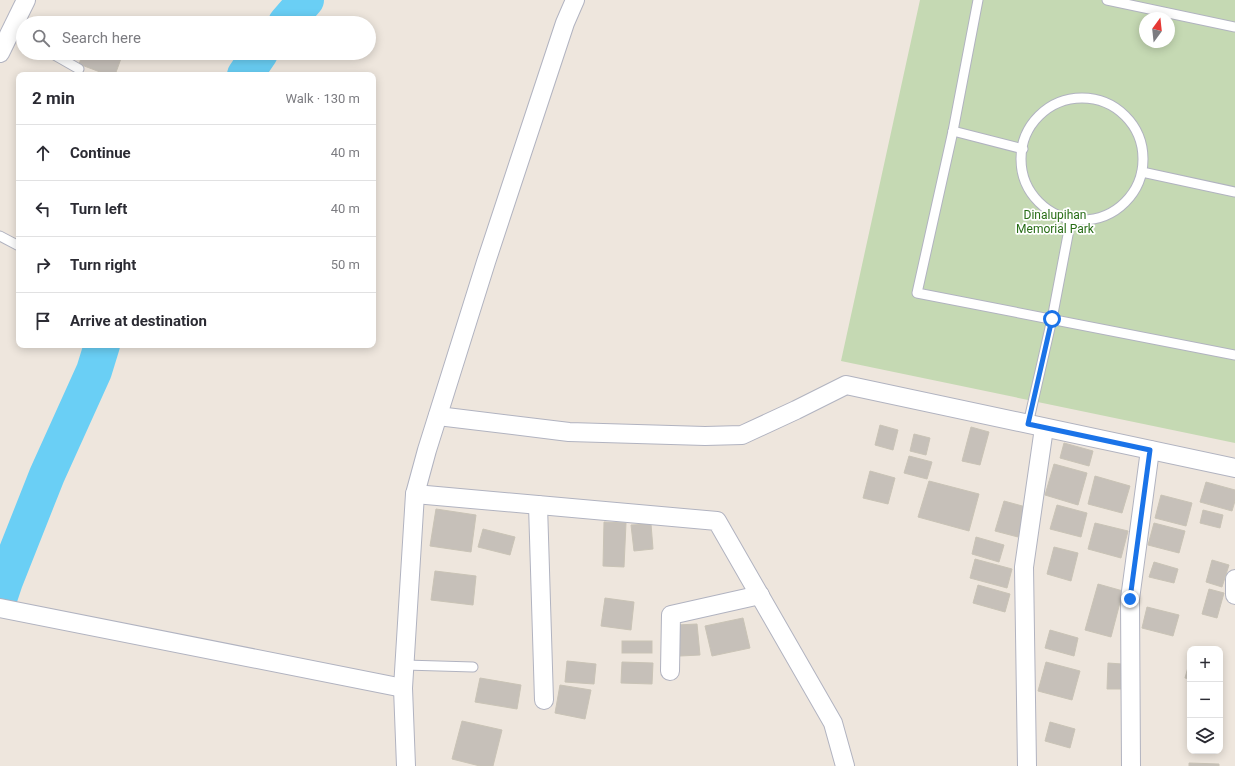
<!DOCTYPE html>
<html lang="en">
<head>
<meta charset="utf-8">
<style>
	body { margin:0; font-family:Roboto,sans-serif; background:#f2f2f3; color:#2b2b33 }
	.controls { position:absolute; right:12px; bottom:12px; display:grid; overflow:hidden; border-radius:8px; box-shadow:0 2px 10px #0003 }
	.controls button { width:36px; height:36px; display:grid; place-items:center; padding:0; border:0; border-bottom:1px solid #e1e1e2; background:#fff; color:#2b2b33; font:20px sans-serif }
	.compass { position:absolute; left:1139px; top:12px; width:36px; height:36px; border-radius:50%; background:#fff; box-shadow:0 2px 10px #0003; rotate:15deg }
	.stop { position:absolute; width:12px; height:12px; margin:-9px; border:3px solid #1a73e8; border-radius:50%; background:#fff }
	.stop.end { background:#1a73e8; border-color:#fff; box-shadow:0 1px 4px #0008 }
	.list { margin:0; padding:0; list-style:none }
	h2 { display:flex; justify-content:space-between; align-items:center; height:52px; margin:0; padding:0 16px; font-size:17px }
	h2 small { font-size:13px; font-weight:400; color:#7c7c81 }
	.list li { display:grid; grid-template-columns:26px 1fr auto; gap:12px; align-items:center; box-sizing:border-box; height:56px; padding:0 16px; border-top:1px solid #e1e1e2 }
	.list b { display:block; font-size:15px; white-space:nowrap }
	.list em { font-size:13px; font-style:normal; color:#7c7c81 }
	.icon { flex:none; width:22px; height:22px; fill:none; stroke:currentColor; stroke-width:2; stroke-linecap:round; stroke-linejoin:round }
	.map { position:relative; flex:none; width:1235px; height:766px; overflow:hidden }
	.search { position:absolute; background:#fff; box-shadow:0 2px 10px #0003; left:16px; top:16px; width:360px; height:44px; display:flex; align-items:center; gap:10px; box-sizing:border-box; padding:0 14px; border-radius:22px; color:#7c7c81; font-size:15px }
	.panel { position:absolute; background:#fff; box-shadow:0 2px 10px #0003; left:16px; top:72px; width:360px; height:276px; border-radius:8px }
	.map>svg:first-child { display:block }
	.cemetery { fill:#c5d9b3; fill-rule:evenodd }
	.lines { fill:none; stroke-linecap:round; stroke-linejoin:round }
	.river { stroke:#6acff5; stroke-width:36 }
	.building { fill:#c6c0b9; stroke:#c9c3b6 }
	.service-casing { stroke:#b1b3c0; stroke-width:11 }
	.minor-casing { stroke:#b1b3c0; stroke-width:20 }
	.service { stroke:#fff; stroke-width:9 }
	.minor { stroke:#fff; stroke-width:18 }
	.route { stroke:#1a73e8; stroke-width:5 }
	.labels { text-anchor:middle; dominant-baseline:central; stroke-width:3.5; stroke-linejoin:round; paint-order:stroke }
	.park-label { font-size:12px; fill:#286d16; stroke:#fff }
</style>
</head>
<body>
<div class="map">
<svg width="1235" height="766" viewBox="0 0 1235 766">
	<rect width="100%" height="100%" fill="#eee6dd"/>
	<path class="cemetery" d="M 920,0 L 1235,0 L 1235,443 L 841,361 ZM 1145,18 L 1169,18 L 1169,42 L 1145,42 Z"/>
	<g class="lines">
		<g class="river">
			<path d="M 286,23 L 306,0"/>
			<path d="M 245,75 L 260,53"/>
			<path d="M 0,596 L 5,581 L 47,475 L 94,371 L 102,345"/>
		</g>
	</g>
	<g class="building">
		<path d="M 83,53 L 123,53 L 115,75 L 108,75 L 79,64 Z"/>
		<path d="M 880,425 L 898,430 L 893,450 L 875,445 Z"/>
		<path d="M 971,427 L 989,432 L 980,465 L 962,461 Z"/>
		<path d="M 914,434 L 930,438 L 926,455 L 910,451 Z"/>
		<path d="M 1064,443 L 1093,451 L 1089,466 L 1060,458 Z"/>
		<path d="M 909,456 L 932,462 L 927,479 L 904,473 Z"/>
		<path d="M 1054,464 L 1087,473 L 1078,505 L 1045,495 Z"/>
		<path d="M 870,471 L 895,478 L 888,504 L 863,498 Z"/>
		<path d="M 1095,476 L 1130,486 L 1122,513 L 1088,504 Z"/>
		<path d="M 929,481 L 979,494 L 969,531 L 918,517 Z"/>
		<path d="M 1206,482 L 1235,490 L 1235,501 L 1232,511 L 1200,502 Z"/>
		<path d="M 1161,495 L 1192,503 L 1186,526 L 1155,518 Z"/>
		<path d="M 1004,501 L 1026,507 L 1018,537 L 995,531 Z"/>
		<path d="M 1057,505 L 1087,513 L 1081,537 L 1050,529 Z"/>
		<path d="M 436,509 L 476,515 L 471,552 L 430,546 Z"/>
		<path d="M 1203,510 L 1223,515 L 1220,528 L 1200,523 Z"/>
		<path d="M 604,522 L 626,523 L 624,567 L 603,566 Z"/>
		<path d="M 1095,523 L 1128,531 L 1121,558 L 1088,549 Z"/>
		<path d="M 1154,523 L 1185,531 L 1179,553 L 1148,545 Z"/>
		<path d="M 651,524 L 653,549 L 634,551 L 631,525 Z"/>
		<path d="M 483,529 L 515,537 L 510,555 L 478,547 Z"/>
		<path d="M 976,537 L 1004,545 L 999,562 L 972,554 Z"/>
		<path d="M 1054,547 L 1078,553 L 1071,581 L 1047,574 Z"/>
		<path d="M 975,559 L 1012,569 L 1007,588 L 970,578 Z"/>
		<path d="M 1212,560 L 1229,565 L 1222,587 L 1206,582 Z"/>
		<path d="M 1154,562 L 1178,569 L 1174,583 L 1149,577 Z"/>
		<path d="M 435,571 L 476,576 L 473,605 L 431,600 Z"/>
		<path d="M 1098,584 L 1123,591 L 1111,637 L 1085,630 Z"/>
		<path d="M 978,585 L 1010,594 L 1005,612 L 973,603 Z"/>
		<path d="M 1209,589 L 1224,593 L 1217,618 L 1202,614 Z"/>
		<path d="M 605,598 L 634,602 L 631,630 L 601,626 Z"/>
		<path d="M 1147,607 L 1179,615 L 1173,636 L 1142,628 Z"/>
		<path d="M 743,618 L 750,648 L 712,656 L 705,626 Z"/>
		<path d="M 697,624 L 700,655 L 680,656 L 677,625 Z"/>
		<path d="M 1050,630 L 1078,638 L 1074,656 L 1045,648 Z"/>
		<rect x="622" y="641" width="30" height="12"/>
		<path d="M 1190,660 L 1190,679 L 1185,678 Z"/>
		<path d="M 567,661 L 596,664 L 594,684 L 565,682 Z"/>
		<path d="M 622,662 L 653,663 L 652,684 L 621,683 Z"/>
		<path d="M 1046,662 L 1080,671 L 1072,700 L 1038,691 Z"/>
		<path d="M 1108,663 L 1122,664 L 1121,689 L 1107,689 Z"/>
		<path d="M 480,678 L 521,685 L 517,709 L 475,702 Z"/>
		<path d="M 560,685 L 591,690 L 585,719 L 555,713 Z"/>
		<path d="M 462,721 L 502,730 L 493,766 L 480,766 L 452,759 Z"/>
		<path d="M 1050,722 L 1075,729 L 1070,748 L 1045,741 Z"/>
		<path d="M 1189,763 L 1219,764 L 1219,766 L 1189,766 Z"/>
	</g>
	<g class="lines">
		<g class="service-casing">
			<g id="service">
				<path d="M 978,0 L 953,131 L 917,293 L 1235,355"/>
				<path d="M 1107,0 L 1235,27"/>
				<path d="M 12,30 L 23,37"/>
				<path d="M 51,53 L 79,69"/>
				<circle cx="1082" cy="159" r="61"/>
				<path d="M 953,131 L 1023,149"/>
				<path d="M 1142,172 L 1235,192"/>
				<path d="M 0,236 L 19,246"/>
				<path d="M 1028,424 L 1052,319 L 1071,219"/>
				<path d="M 405,665 L 473,667"/>
			</g>
		</g>
		<g class="minor-casing">
			<g id="minor">
				<path d="M 0,53 L 26,0"/>
				<path d="M 438,416 L 569,432 L 705,436 L 742,435 L 796,410 L 846,385 L 1235,468"/>
				<path d="M 415,494 L 717,521 L 833,723 L 845,766"/>
				<path d="M 538,505 L 544,700"/>
				<path d="M 1235,579 L 1235,595"/>
				<path d="M 0,608 L 403,688"/>
				<path d="M 670,671 L 671,615 L 760,595"/>
				<path d="M 406,766 L 403,688 L 415,494 L 427,450 L 486,262 L 565,23 L 575,0"/>
				<path d="M 1027,766 L 1024,567 L 1044,428"/>
				<path d="M 1131,766 L 1130,599 L 1150,450"/>
			</g>
		</g>
		<use href="#service" class="service"/>
		<use href="#minor" class="minor"/>
	</g>
	<g class="lines">
		<path class="route" d="M 1052,319 L 1028,424 L 1150,450 L 1130,599"/>
	</g>
	<g class="labels">
		<g class="park-label">
			<text x="1055" y="215">Dinalupihan<tspan x="1055" dy="14">Memorial Park</tspan></text>
		</g>
	</g>
</svg>
<div class="controls">
<button>+</button>
<button>−</button>
<button><svg class="icon" aria-label="layers" viewBox="0 0 24 24"><path d="M12 4l9 5-9 5-9-5zM3 14l9 5 9-5"/></svg></button>
</div>
<svg class="compass" viewBox="-18 -18 36 36"><path d="M0-13l5 13h-10z" fill="#e53935"/><path d="M0 13l5-13h-10z" fill="#7c7c81"/></svg>
<div class="stop" style="left:1052px;top:319px"></div>
<div class="stop end" style="left:1130px;top:599px"></div>
<div class="search"><svg class="icon" aria-label="search" viewBox="0 0 24 24"><circle cx="10" cy="10" r="6"/><path d="M15 15l6 6"/></svg>Search here</div>
<section class="panel">
<h2>2 min<small>Walk · 130 m</small></h2>
<ul class="list">
<li><svg class="icon" aria-label="ahead" viewBox="0 0 24 24"><path d="M12 20V5M6 11l6-6 6 6"/></svg><div><b>Continue</b></div><em>40 m</em></li>
<li><svg class="icon" aria-label="left" viewBox="0 0 24 24"><path d="M17 20v-9H6M10 6l-5 5 5 5"/></svg><div><b>Turn left</b></div><em>40 m</em></li>
<li><svg class="icon" aria-label="right" viewBox="0 0 24 24"><path d="M7 20v-9h11M14 6l5 5-5 5"/></svg><div><b>Turn right</b></div><em>50 m</em></li>
<li><svg class="icon" aria-label="arrive" viewBox="0 0 24 24"><path d="M6 21V4h12l-3 4 3 4H6"/></svg><div><b>Arrive at destination</b></div></li>
</ul>
</section>
</div>
</body>
</html>
